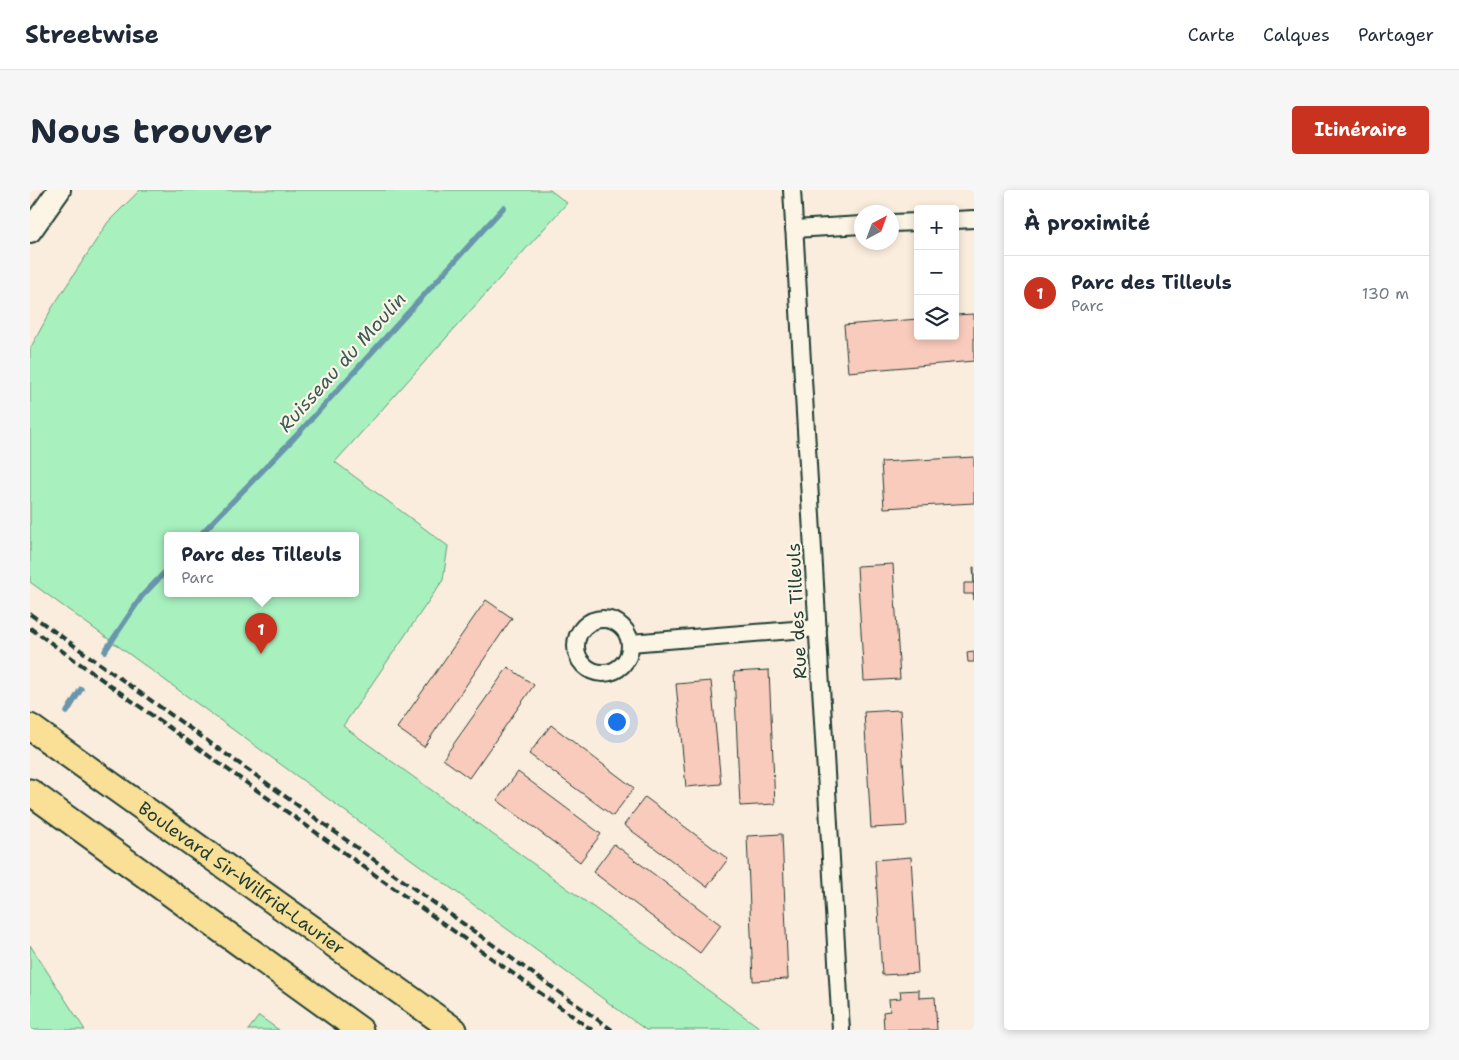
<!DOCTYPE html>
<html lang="fr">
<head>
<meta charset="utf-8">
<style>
	body { margin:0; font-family:"Shantell Sans",sans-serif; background:#f6f6f7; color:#1f2937 }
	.controls { position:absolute; right:15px; top:15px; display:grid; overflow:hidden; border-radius:5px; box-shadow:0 2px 8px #0003 }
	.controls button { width:45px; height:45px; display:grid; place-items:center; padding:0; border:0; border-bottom:1px solid #e0e1e3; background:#fff; color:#1f2937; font:25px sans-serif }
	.compass { position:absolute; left:824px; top:15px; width:45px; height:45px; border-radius:50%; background:#fff; box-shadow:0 2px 8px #0003; rotate:41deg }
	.you { position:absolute; left:586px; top:531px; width:18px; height:18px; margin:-12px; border:4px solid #fff; border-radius:50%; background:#1a73e8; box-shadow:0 0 0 8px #1a73e833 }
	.badge { display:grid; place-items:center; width:32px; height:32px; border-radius:50%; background:#c8321e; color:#fff; font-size:16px; font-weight:700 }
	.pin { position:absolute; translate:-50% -41px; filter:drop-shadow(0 1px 2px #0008) }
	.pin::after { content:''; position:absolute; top:26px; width:18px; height:15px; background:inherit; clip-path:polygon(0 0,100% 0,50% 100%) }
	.popup { position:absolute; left:134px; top:342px; width:195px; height:65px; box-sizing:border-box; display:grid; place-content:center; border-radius:5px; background:#fff; filter:drop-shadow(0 1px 4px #0005); font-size:16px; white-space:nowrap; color:#747a83 }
	.popup b { font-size:19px; color:#1f2937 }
	.popup::after { content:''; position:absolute; left:50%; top:100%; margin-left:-10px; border:10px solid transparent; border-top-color:#fff }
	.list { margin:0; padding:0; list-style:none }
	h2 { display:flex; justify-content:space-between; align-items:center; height:65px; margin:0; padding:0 20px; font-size:21px }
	h2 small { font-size:16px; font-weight:400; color:#747a83 }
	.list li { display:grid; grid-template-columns:32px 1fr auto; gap:15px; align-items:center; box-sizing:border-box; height:75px; padding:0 20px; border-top:1px solid #e0e1e3 }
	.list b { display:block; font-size:19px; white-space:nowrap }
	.list p { margin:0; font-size:16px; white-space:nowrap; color:#747a83 }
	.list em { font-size:16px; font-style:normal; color:#747a83 }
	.icon { flex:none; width:28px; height:28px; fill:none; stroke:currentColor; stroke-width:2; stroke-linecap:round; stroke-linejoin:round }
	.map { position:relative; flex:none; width:944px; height:840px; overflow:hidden; border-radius:5px }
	header { display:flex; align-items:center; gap:30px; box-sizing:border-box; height:70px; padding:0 25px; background:#fff; border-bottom:1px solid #e0e1e3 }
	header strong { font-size:24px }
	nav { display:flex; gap:28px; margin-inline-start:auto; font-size:18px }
	.intro { display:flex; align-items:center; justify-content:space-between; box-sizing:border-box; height:120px; padding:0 30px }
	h1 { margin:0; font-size:35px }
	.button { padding:12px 22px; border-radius:5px; background:#c8321e; color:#fff; font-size:18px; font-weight:700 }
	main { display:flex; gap:30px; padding:0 30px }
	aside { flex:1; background:#fff; border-radius:5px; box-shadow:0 2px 8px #0003 }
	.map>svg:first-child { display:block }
	.green { fill:#a8f1bf; stroke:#64977a; fill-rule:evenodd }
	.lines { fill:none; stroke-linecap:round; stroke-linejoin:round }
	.stream { stroke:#6996ab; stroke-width:5.5 }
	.building { fill:#f9cbbc; stroke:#1f3d34 }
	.street-casing { stroke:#1f3d34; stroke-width:20 }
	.secondary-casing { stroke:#1f3d34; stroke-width:26 }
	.primary-casing { stroke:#1f3d34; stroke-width:29 }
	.street { stroke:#fcf5e5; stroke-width:16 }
	.secondary { stroke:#fcf5e5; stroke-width:22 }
	.primary { stroke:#fadf96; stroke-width:25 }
	.rail { stroke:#1f3d34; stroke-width:4; stroke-dasharray:8 4; stroke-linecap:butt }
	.labels { text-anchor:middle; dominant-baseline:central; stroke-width:4.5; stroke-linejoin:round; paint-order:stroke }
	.street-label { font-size:18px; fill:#1f3d34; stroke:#fcf5e5 }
	.water-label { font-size:19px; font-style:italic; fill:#385b5c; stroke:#fcf5e5 }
</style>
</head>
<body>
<header>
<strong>Streetwise</strong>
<nav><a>Carte</a><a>Calques</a><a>Partager</a></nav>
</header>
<div class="intro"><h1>Nous trouver</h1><a class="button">Itinéraire</a></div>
<main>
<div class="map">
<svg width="944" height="840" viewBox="0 0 944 840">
	<rect width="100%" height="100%" fill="#fbeddd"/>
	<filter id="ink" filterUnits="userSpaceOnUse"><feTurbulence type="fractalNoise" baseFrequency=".02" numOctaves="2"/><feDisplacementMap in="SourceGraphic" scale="10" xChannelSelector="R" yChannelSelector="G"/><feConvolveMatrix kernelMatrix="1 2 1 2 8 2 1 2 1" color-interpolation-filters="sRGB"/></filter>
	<g filter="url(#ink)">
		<g class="green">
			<path d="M 110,0 L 520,0 L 537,13 L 305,272 L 418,356 L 413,390 L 313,536 L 733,840 L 616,840 L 0,392 L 0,159 L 22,118 L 78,32 ZM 137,345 L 325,345 L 325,403 L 137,403 Z"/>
			<path d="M 0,755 L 55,840 L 0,840 Z"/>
			<path d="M 229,826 L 249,840 L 218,840 Z"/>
		</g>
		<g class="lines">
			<g class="stream">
				<path d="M 170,345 L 265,247 L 474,17"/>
				<path d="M 75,461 L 112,406 L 137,380"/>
				<path d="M 37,522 L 51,499"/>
			</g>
		</g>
		<g class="building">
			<path d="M 944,124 L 944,171 L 818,182 L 814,135 L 888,129 L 888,146 L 925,146 L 925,125 Z"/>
			<path d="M 944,267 L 944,313 L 854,318 L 851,272 Z"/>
			<path d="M 863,374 L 870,489 L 834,491 L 827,376 Z"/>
			<path d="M 943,377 L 944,377 L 944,410 L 944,404 L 934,404 L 934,393 L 944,393 Z"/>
			<path d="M 456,410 L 482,428 L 394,557 L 367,538 Z"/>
			<path d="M 944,461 L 944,472 L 938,472 L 937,462 Z"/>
			<path d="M 478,477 L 504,495 L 439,588 L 413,569 Z"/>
			<path d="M 739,480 L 745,614 L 710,616 L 704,482 Z"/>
			<path d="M 681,491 L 691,594 L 656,597 L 646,494 Z"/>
			<path d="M 870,520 L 877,636 L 841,638 L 834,522 Z"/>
			<path d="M 521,535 L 604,598 L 583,626 L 499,564 Z"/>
			<path d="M 488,582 L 571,644 L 550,672 L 467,610 Z"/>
			<path d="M 615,607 L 698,669 L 677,697 L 594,635 Z"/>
			<path d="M 752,644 L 758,789 L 723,791 L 717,646 Z"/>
			<path d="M 584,654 L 691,735 L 670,763 L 563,682 Z"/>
			<path d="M 881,667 L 888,783 L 852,785 L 845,670 Z"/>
			<path d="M 889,800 L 889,808 L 905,807 L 907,840 L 854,840 L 853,822 L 860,821 L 859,809 L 871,808 L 870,801 Z"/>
		</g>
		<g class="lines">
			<g class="street-casing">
				<g id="street">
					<path d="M 762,0 L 811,840"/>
					<path d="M 925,30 L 944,29"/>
					<path d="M 862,33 L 888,32"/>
					<path d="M 764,39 L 832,35"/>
					<circle cx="573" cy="456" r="27"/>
					<path d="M 600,453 L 788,438"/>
				</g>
			</g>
			<g class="secondary-casing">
				<path id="secondary" d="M 0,41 L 29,0"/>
			</g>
			<g class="primary-casing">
				<g id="primary">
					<path id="s1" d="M 0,537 L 424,840"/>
					<path d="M 0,602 L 330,840"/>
				</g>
			</g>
			<use href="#street" class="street"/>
			<use href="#secondary" class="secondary"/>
			<use href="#primary" class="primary"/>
			<g class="rail">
				<path d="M 0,424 L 582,840"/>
				<path d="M 0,438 L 562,840"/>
			</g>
		</g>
	</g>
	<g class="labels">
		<g class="street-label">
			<text transform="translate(767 421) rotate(-93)">Rue des Tilleuls</text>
			<text stroke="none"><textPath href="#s1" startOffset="260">Boulevard Sir-Wilfrid-Laurier</textPath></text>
		</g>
		<g class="water-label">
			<text transform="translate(312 172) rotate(-48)">Ruisseau du Moulin</text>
		</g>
	</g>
</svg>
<div class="controls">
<button>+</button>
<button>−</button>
<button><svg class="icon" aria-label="layers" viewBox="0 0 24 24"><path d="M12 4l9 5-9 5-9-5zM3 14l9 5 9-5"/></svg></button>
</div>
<svg class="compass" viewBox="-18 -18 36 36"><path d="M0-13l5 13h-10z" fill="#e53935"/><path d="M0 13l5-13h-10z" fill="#747a83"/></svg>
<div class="you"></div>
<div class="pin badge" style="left:231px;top:464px">1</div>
<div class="popup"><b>Parc des Tilleuls</b>Parc</div>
</div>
<aside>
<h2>À proximité<small></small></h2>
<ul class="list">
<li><span class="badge">1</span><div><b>Parc des Tilleuls</b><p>Parc</p></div><em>130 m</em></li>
</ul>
</aside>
</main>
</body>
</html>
